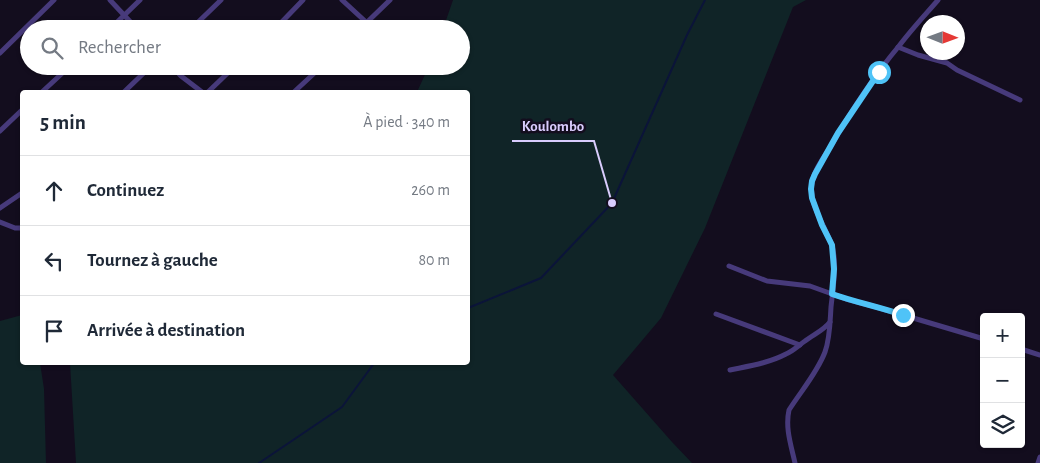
<!DOCTYPE html>
<html lang="fr">
<head>
<meta charset="utf-8">
<style>
	body { margin:0; font-family:"Alegreya Sans",sans-serif; background:#f6f6f7; color:#1f2937 }
	.controls { position:absolute; right:15px; bottom:15px; display:grid; overflow:hidden; border-radius:5px; box-shadow:0 1px 4px #0004 }
	.controls button { width:45px; height:45px; display:grid; place-items:center; padding:0; border:0; border-bottom:1px solid #e0e1e3; background:#fff; color:#1f2937; font:25px sans-serif }
	.compass { position:absolute; left:920px; top:15px; width:45px; height:45px; border-radius:50%; background:#fff; box-shadow:0 1px 4px #0004; rotate:91deg }
	.stop { position:absolute; width:15px; height:15px; margin:-11px; border:4px solid #4fc3f7; border-radius:50%; background:#fff }
	.stop.end { background:#4fc3f7; border-color:#fff; box-shadow:0 1px 5px #0008 }
	.list { margin:0; padding:0; list-style:none }
	h2 { display:flex; justify-content:space-between; align-items:center; height:65px; margin:0; padding:0 20px; font-size:21px }
	h2 small { font-size:16px; font-weight:400; color:#747a83 }
	.list li { display:grid; grid-template-columns:32px 1fr auto; gap:15px; align-items:center; box-sizing:border-box; height:70px; padding:0 20px; border-top:1px solid #e0e1e3 }
	.list b { display:block; font-size:19px; white-space:nowrap }
	.list em { font-size:16px; font-style:normal; color:#747a83 }
	.icon { flex:none; width:28px; height:28px; fill:none; stroke:currentColor; stroke-width:2; stroke-linecap:round; stroke-linejoin:round }
	.map { position:relative; flex:none; width:1040px; height:463px; overflow:hidden }
	.search { position:absolute; background:#fff; box-shadow:0 1px 4px #0004; left:20px; top:20px; width:450px; height:55px; display:flex; align-items:center; gap:12px; box-sizing:border-box; padding:0 18px; border-radius:28px; color:#747a83; font-size:19px }
	.panel { position:absolute; background:#fff; box-shadow:0 1px 4px #0004; left:20px; top:90px; width:450px; height:275px; border-radius:5px }
	.map>svg:first-child { display:block }
	.green { fill:#102427 }
	.lines { fill:none; stroke-linecap:round; stroke-linejoin:round }
	.stream { stroke:#0b1439; stroke-width:2 }
	.minor { stroke:#473a7b; stroke-width:5 }
	.route { stroke:#4fc3f7; stroke-width:6 }
	.leader { fill:none; stroke:#d9ccfd; stroke-width:2 }
	.callout-dot { fill:#d9ccfd; stroke:#130d1e; stroke-width:2 }
	.callout-label { font-size:15px; text-anchor:middle; font-weight:bold; fill:#d9ccfd; stroke:#130d1e; stroke-width:5; stroke-linejoin:round; paint-order:stroke }
</style>
</head>
<body>
<div class="map">
<svg width="1040" height="463" viewBox="0 0 1040 463">
	<rect width="100%" height="100%" fill="#130d1e"/>
	<g class="green">
		<path d="M 453,0 L 806,0 L 793,7 L 705,228 L 661,318 L 613,375 L 672,442 L 692,463 L 76,463 L 70,363 L 468,362 L 468,92 L 417,92 L 429,66 L 461,66 L 461,29 L 443,29 Z"/>
		<path d="M 22,315 L 22,362 L 40,363 L 44,389 L 46,463 L 0,463 L 0,321 Z"/>
	</g>
	<g class="lines">
		<g class="stream">
			<path d="M 468,308 L 541,278 L 612,203 L 687,35 L 705,0"/>
			<path d="M 259,463 L 342,407 L 375,362"/>
		</g>
		<g class="minor">
			<path d="M 110,0 L 137,29"/>
			<path d="M 342,0 L 366,22 L 372,29"/>
			<path d="M 110,29 L 140,0"/>
			<path d="M 191,29 L 221,0"/>
			<path d="M 275,29 L 303,0"/>
			<path d="M 360,29 L 390,0"/>
			<path d="M 898,47 L 918,55 L 947,63 L 957,70 L 1020,100"/>
			<path d="M 0,53 L 54,0"/>
			<path d="M 172,66 L 181,76 L 202,92"/>
			<path d="M 401,66 L 401,67"/>
			<path d="M 42,92 L 70,66"/>
			<path d="M 124,92 L 151,66"/>
			<path d="M 208,92 L 235,66"/>
			<path d="M 294,92 L 322,66"/>
			<path d="M 0,131 L 22,110"/>
			<path d="M 0,208 L 22,193"/>
			<path d="M 0,222 L 15,228 L 22,228"/>
			<path d="M 729,266 L 767,281 L 810,286 L 846,299 L 876,307 L 984,339"/>
			<path d="M 716,314 L 800,345"/>
			<path d="M 1021,349 L 1040,355"/>
			<path d="M 730,370 C 749,366 769,363 786,354 C 793,351 799,345 805,341 C 814,334 823,331 830,322"/>
			<path d="M 795,463 C 791,445 785,428 789,410 C 801,391 817,373 825,352 C 830,338 830,322 831,307 C 833,288 838,261 831,243 C 824,225 808,202 812,183 C 814,170 824,157 831,146 C 851,111 873,77 899,46 C 911,30 925,15 938,0"/>
			<path d="M 1038,463 L 1040,457"/>
		</g>
	</g>
	<g class="lines">
		<path class="route" d="M 879,72 L 838,133 L 815,174 L 812,181 L 811,189 L 812,198 L 822,225 L 832,245 L 834,269 L 832,294 C 855,302 879,307 903,315"/>
	</g>
	<path class="leader" d="M612 203L594 141H512"/>
	<circle class="callout-dot" cx="612" cy="203" r="5"/>
	<g class="callout-label">
		<text x="553" y="131">Koulombo</text>
	</g>
</svg>
<div class="controls">
<button>+</button>
<button>−</button>
<button><svg class="icon" aria-label="layers" viewBox="0 0 24 24"><path d="M12 4l9 5-9 5-9-5zM3 14l9 5 9-5"/></svg></button>
</div>
<svg class="compass" viewBox="-18 -18 36 36"><path d="M0-13l5 13h-10z" fill="#e53935"/><path d="M0 13l5-13h-10z" fill="#747a83"/></svg>
<div class="stop" style="left:879px;top:72px"></div>
<div class="stop end" style="left:903px;top:315px"></div>
<div class="search"><svg class="icon" aria-label="search" viewBox="0 0 24 24"><circle cx="10" cy="10" r="6"/><path d="M15 15l6 6"/></svg>Rechercher</div>
<section class="panel">
<h2>5 min<small>À pied · 340 m</small></h2>
<ul class="list">
<li><svg class="icon" aria-label="ahead" viewBox="0 0 24 24"><path d="M12 20V5M6 11l6-6 6 6"/></svg><div><b>Continuez</b></div><em>260 m</em></li>
<li><svg class="icon" aria-label="left" viewBox="0 0 24 24"><path d="M17 20v-9H6M10 6l-5 5 5 5"/></svg><div><b>Tournez à gauche</b></div><em>80 m</em></li>
<li><svg class="icon" aria-label="arrive" viewBox="0 0 24 24"><path d="M6 21V4h12l-3 4 3 4H6"/></svg><div><b>Arrivée à destination</b></div></li>
</ul>
</section>
</div>
</body>
</html>
